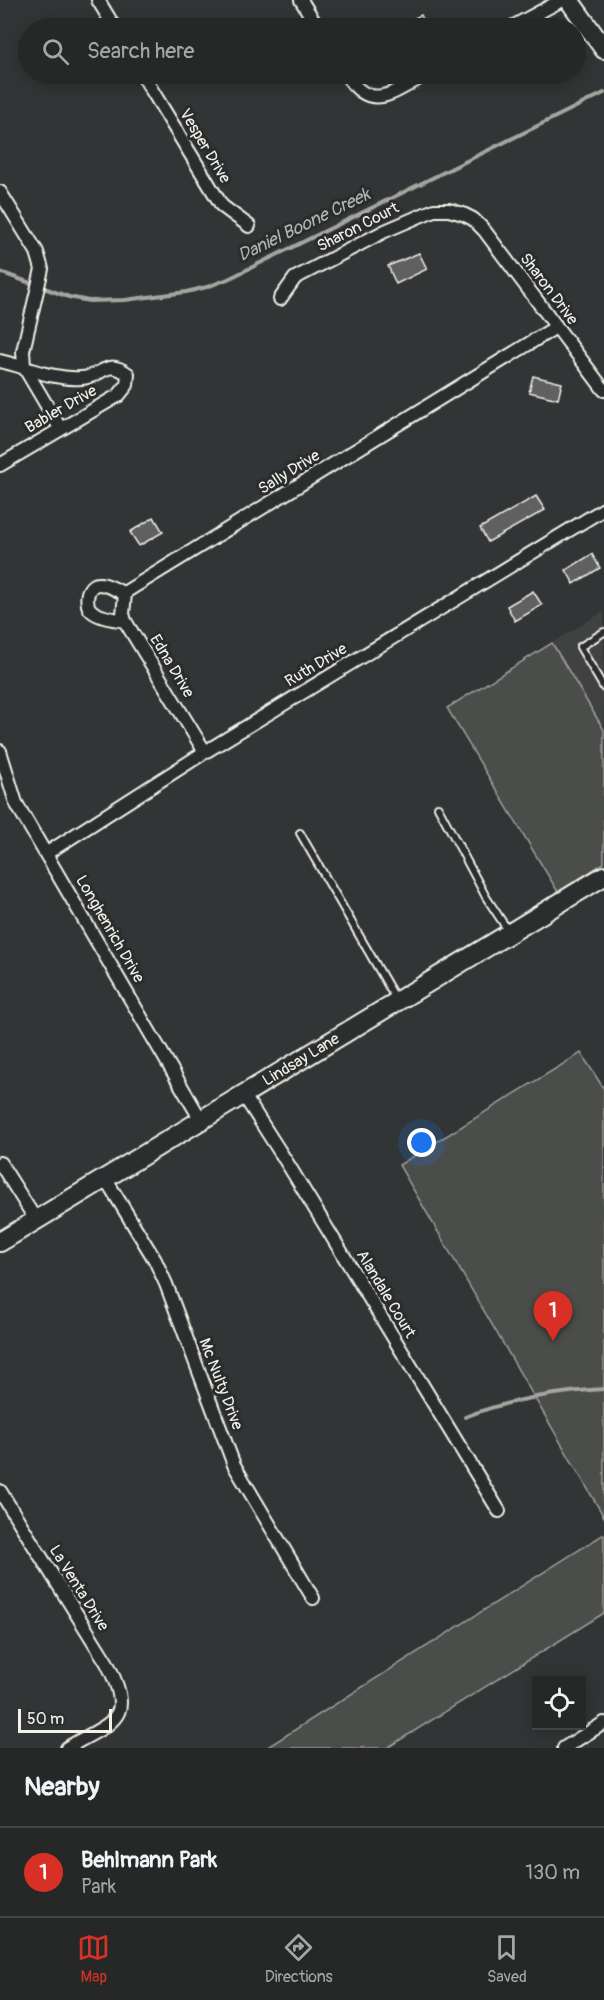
<!DOCTYPE html>
<html lang="en">
<head>
<meta charset="utf-8">
<style>
	body { margin:0; font-family:Pangolin,sans-serif; background:#323434; color:#f1f3f6 }
	.controls { position:absolute; right:18px; bottom:18px; display:grid; overflow:hidden; border-radius:0px; box-shadow:0 3px 15px #0003 }
	.controls button { width:54px; height:54px; display:grid; place-items:center; padding:0; border:0; border-bottom:2px solid #424445; background:#262828; color:#f1f3f6; font:30px sans-serif }
	.scale { position:absolute; left:18px; bottom:15px; width:94px; box-sizing:border-box; padding-left:6px; border:3px solid #f4f1e8; border-top:0; font-size:16px; line-height:21px; white-space:nowrap; color:#f4f1e8; -webkit-text-stroke:4px #2a2d2e; paint-order:stroke }
	.you { position:absolute; left:422px; top:1143px; width:21px; height:21px; margin:-15px; border:4px solid #fff; border-radius:50%; background:#1a73e8; box-shadow:0 0 0 9px #1a73e833 }
	.badge { display:grid; place-items:center; width:39px; height:39px; border-radius:50%; background:#d93025; color:#fff; font-size:20px; font-weight:700 }
	.pin { position:absolute; translate:-50% -50px; filter:drop-shadow(0 2px 3px #0008) }
	.pin::after { content:''; position:absolute; top:32px; width:21px; height:18px; background:inherit; clip-path:polygon(0 0,100% 0,50% 100%) }
	.list { margin:0; padding:0; list-style:none }
	h2 { display:flex; justify-content:space-between; align-items:center; height:78px; margin:0; padding:0 24px; font-size:26px }
	h2 small { font-size:20px; font-weight:400; color:#a4a6a8 }
	.list li { display:grid; grid-template-columns:39px 1fr auto; gap:18px; align-items:center; box-sizing:border-box; height:90px; padding:0 24px; border-top:2px solid #424445 }
	.list b { display:block; font-size:22px; white-space:nowrap }
	.list p { margin:0; font-size:20px; white-space:nowrap; color:#a4a6a8 }
	.list em { font-size:20px; font-style:normal; color:#a4a6a8 }
	.icon { flex:none; width:33px; height:33px; fill:none; stroke:currentColor; stroke-width:2; stroke-linecap:round; stroke-linejoin:round }
	.map { position:relative; flex:none; width:604px; height:1748px; overflow:hidden }
	.search { position:absolute; background:#262828; box-shadow:0 3px 15px #0003; left:18px; right:18px; top:18px; height:66px; display:flex; align-items:center; gap:15px; box-sizing:border-box; padding:0 21px; border-radius:33px; color:#a4a6a8; font-size:22px }
	.sheet { height:168px; background:#262828 }
	nav { display:flex; justify-content:space-around; align-items:center; box-sizing:border-box; height:84px; border-top:2px solid #424445; background:#262828; font-size:16px; color:#a4a6a8 }
	nav a { display:grid; justify-items:center; gap:3px }
	nav .on { color:#d93025 }
	.map>svg:first-child { display:block }
	.built { fill:#404242 }
	.green { fill:#4b4d4c; stroke:#a09f9a; stroke-width:1.5 }
	.lines { fill:none; stroke-linecap:round; stroke-linejoin:round }
	.stream { stroke:#a6a5a0; stroke-width:4 }
	.building { fill:#5f605f; stroke:#f4f1e8; stroke-width:1.5 }
	.lane-casing { stroke:#f4f1e8; stroke-width:10 }
	.street-casing { stroke:#f4f1e8; stroke-width:16 }
	.secondary-casing { stroke:#f4f1e8; stroke-width:22 }
	.lane { stroke:#2a2d2e; stroke-width:6 }
	.street { stroke:#2a2d2e; stroke-width:12 }
	.secondary { stroke:#2a2d2e; stroke-width:18 }
	.labels { text-anchor:middle; dominant-baseline:central; stroke-width:6; stroke-linejoin:round; paint-order:stroke }
	.street-label { font-size:16px; fill:#f4f1e8; stroke:#2a2d2e }
	.water-label { font-size:18px; font-style:italic; fill:#b3b2ac; stroke:#2a2d2e }
</style>
</head>
<body>
<div class="map">
<svg width="604" height="1748" viewBox="0 0 604 1748">
	<rect width="100%" height="100%" fill="#323535"/>
	<filter id="ink" filterUnits="userSpaceOnUse"><feTurbulence type="fractalNoise" baseFrequency=".0167" numOctaves="2"/><feDisplacementMap in="SourceGraphic" scale="12" xChannelSelector="R" yChannelSelector="G"/><feConvolveMatrix kernelMatrix="1 2 1 2 8 2 1 2 1" color-interpolation-filters="sRGB"/></filter>
	<g filter="url(#ink)">
		<path class="built" d="M 604,611 L 604,730 L 552,643 Z"/>
		<g class="green">
			<path d="M 552,643 L 604,730 L 604,863 L 558,892 L 447,708 Z"/>
			<path d="M 581,1053 L 604,1089 L 604,1517 L 399,1165 Z"/>
			<path d="M 604,1534 L 604,1613 L 387,1748 L 266,1748 Z"/>
		</g>
		<g class="lines">
			<g class="stream">
				<path d="M 0,272 L 69,297 L 89,301 L 125,300 L 186,292 L 207,287 L 228,279 L 604,93"/>
				<path d="M 465,1417 C 510,1399 556,1392 604,1389"/>
			</g>
		</g>
		<g class="building">
			<path d="M 421,15 L 428,28 L 393,28 Z"/>
			<path d="M 419,253 L 427,269 L 396,284 L 388,266 Z"/>
			<path d="M 533,376 L 562,383 L 558,399 L 529,392 Z"/>
			<path d="M 536,496 L 545,510 L 488,542 L 480,528 Z"/>
			<path d="M 154,517 L 163,532 L 139,546 L 130,532 Z"/>
			<path d="M 592,554 L 600,568 L 574,584 L 566,570 Z"/>
			<path d="M 533,591 L 542,605 L 515,621 L 507,606 Z"/>
		</g>
		<g class="lines">
			<g class="lane-casing">
				<g id="lane">
					<path d="M 604,632 L 580,647 L 604,688"/>
					<path d="M 438,807 L 486,897 L 509,932"/>
					<path d="M 300,833 L 397,1001"/>
				</g>
			</g>
			<g class="street-casing">
				<g id="street">
					<path d="M 98,0 L 115,28"/>
					<path d="M 301,0 L 318,28"/>
					<path d="M 510,28 L 562,0"/>
					<path d="M 142,74 L 222,206 L 249,226"/>
					<path d="M 346,74 C 371,115 395,91 427,74"/>
					<path d="M 0,192 L 37,252 L 42,269 L 23,351 L 24,367 L 60,428"/>
					<path d="M 280,299 L 295,278 L 385,231 L 434,210 L 449,210 L 463,214 L 473,219 L 484,230 L 604,390"/>
					<path d="M 0,361 C 27,367 53,380 81,378 C 103,377 105,358 128,374 L 127,385 L 119,395 L 0,465"/>
					<path d="M 125,594 L 127,591 L 556,327"/>
					<path d="M 125,594 L 123,614 L 125,621 L 205,752"/>
					<path d="M 125,594 C 114,589 94,575 88,593 C 87,597 87,604 89,608 C 96,618 115,619 125,621"/>
					<path d="M 0,751 L 16,803 L 201,1120"/>
					<path d="M 47,853 L 205,752 L 604,509"/>
					<path d="M 243,1094 L 289,1166 L 499,1511"/>
					<path d="M 0,1163 L 36,1220"/>
					<path d="M 105,1178 L 155,1260 L 166,1284 L 234,1465 L 313,1598"/>
					<path d="M 0,1491 L 107,1663 C 136,1721 114,1720 67,1748"/>
					<path d="M 564,1748 L 604,1723"/>
				</g>
			</g>
			<g class="secondary-casing">
				<g id="secondary">
					<path d="M 569,0 L 604,49"/>
					<path id="s1" d="M 0,1242 L 604,876"/>
				</g>
			</g>
			<use href="#lane" class="lane"/>
			<use href="#street" class="street"/>
			<use href="#secondary" class="secondary"/>
		</g>
	</g>
	<g class="labels">
		<g class="street-label">
			<text transform="translate(205 146) rotate(59)">Vesper Drive</text>
			<text transform="translate(358 227) rotate(-27)">Sharon Court</text>
			<text transform="translate(549 289) rotate(53)">Sharon Drive</text>
			<text transform="translate(61 409) rotate(-30)">Babler Drive</text>
			<text transform="translate(289 472) rotate(-32)">Sally Drive</text>
			<text transform="translate(316 665) rotate(-31)">Ruth Drive</text>
			<text transform="translate(172 666) rotate(59)">Edna Drive</text>
			<text transform="translate(110 929) rotate(60)">Longhenrich Drive</text>
			<text stroke="none"><textPath href="#s1" startOffset="352">Lindsay Lane</textPath></text>
			<text transform="translate(386 1294) rotate(59)">Alandale Court</text>
			<text transform="translate(221 1384) rotate(69)">Mc Nulty Drive</text>
			<text transform="translate(79 1588) rotate(58)">La Venta Drive</text>
		</g>
		<g class="water-label">
			<text transform="translate(304 225) rotate(-26)">Daniel Boone Creek</text>
		</g>
	</g>
</svg>
<div class="controls">
<button><svg class="icon" aria-label="locate" viewBox="0 0 24 24"><circle cx="12" cy="12" r="6"/><path d="M12 2v4M12 18v4M2 12h4M18 12h4"/></svg></button>
</div>
<div class="scale">50 m</div>
<div class="you"></div>
<div class="pin badge" style="left:553px;top:1341px">1</div>
<div class="search"><svg class="icon" aria-label="search" viewBox="0 0 24 24"><circle cx="10" cy="10" r="6"/><path d="M15 15l6 6"/></svg>Search here</div>
</div>
<section class="sheet">
<h2>Nearby<small></small></h2>
<ul class="list">
<li><span class="badge">1</span><div><b>Behlmann Park</b><p>Park</p></div><em>130 m</em></li>
</ul>
</section>
<nav>
<a class="on"><svg class="icon" aria-label="map" viewBox="0 0 24 24"><path d="M3 6l6-2 6 2 6-2v14l-6 2-6-2-6 2zM9 4v14M15 6v14"/></svg>Map</a>
<a><svg class="icon" aria-label="directions" viewBox="0 0 24 24"><path d="M12 3l9 9-9 9-9-9zM9 14v-3h6M13 9l2 2-2 2"/></svg>Directions</a>
<a><svg class="icon" aria-label="saved" viewBox="0 0 24 24"><path d="M7 4h10v16l-5-4-5 4z"/></svg>Saved</a>
</nav>
</body>
</html>
